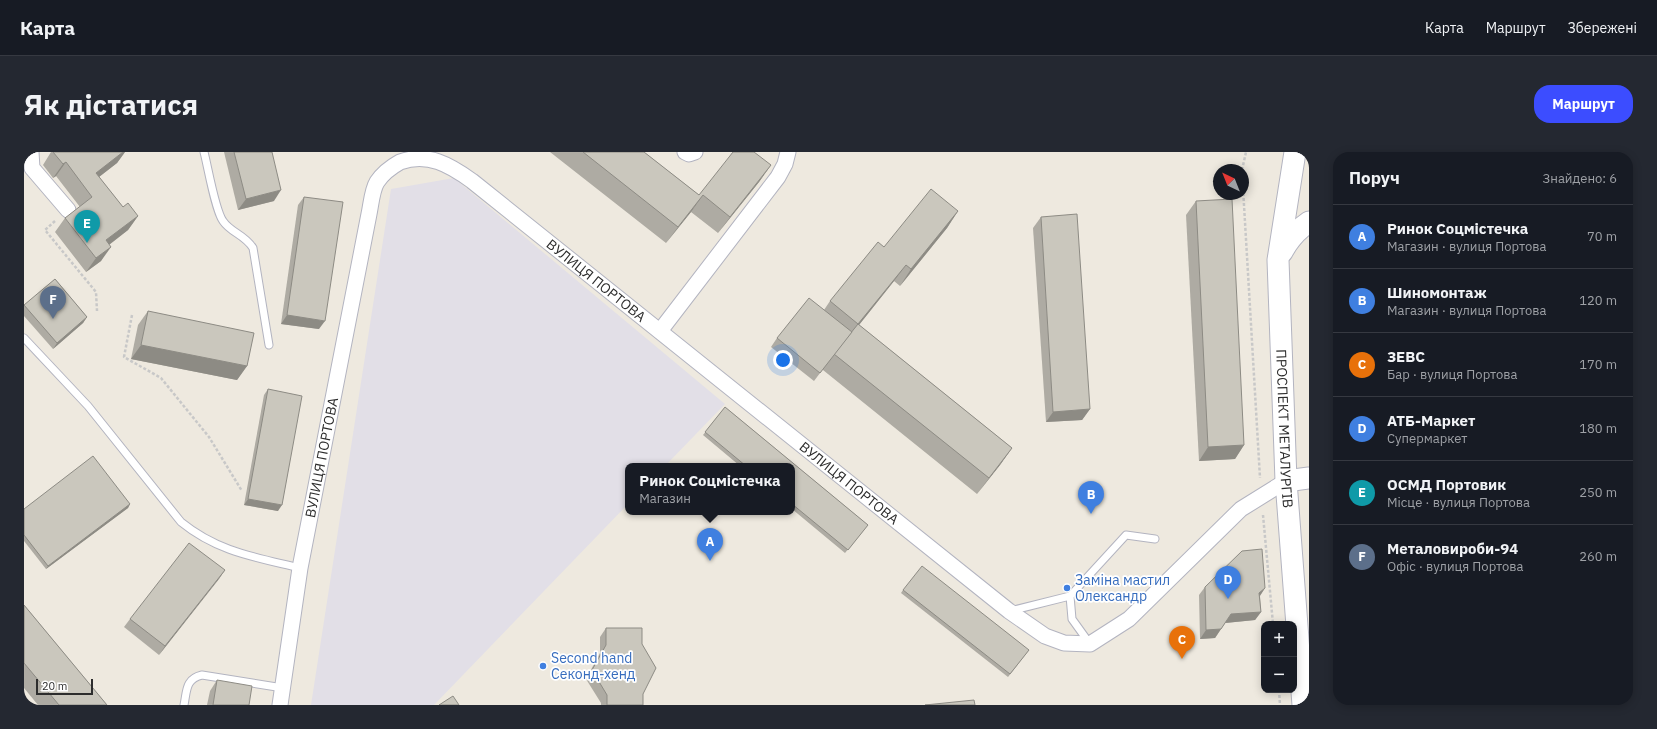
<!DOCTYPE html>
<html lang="uk">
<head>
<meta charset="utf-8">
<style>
	body { margin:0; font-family:"IBM Plex Sans",sans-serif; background:#242831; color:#f1f3f6 }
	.controls { position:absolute; right:12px; bottom:12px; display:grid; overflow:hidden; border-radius:8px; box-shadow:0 2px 10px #0003 }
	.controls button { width:36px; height:36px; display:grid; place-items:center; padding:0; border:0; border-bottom:1px solid #363941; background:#171b24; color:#f1f3f6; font:20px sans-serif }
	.compass { position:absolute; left:1189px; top:12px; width:36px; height:36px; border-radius:50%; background:#171b24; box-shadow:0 2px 10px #0003; rotate:317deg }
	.scale { position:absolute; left:12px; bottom:10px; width:57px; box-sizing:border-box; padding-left:4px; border:2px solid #2d2d2d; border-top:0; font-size:11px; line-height:14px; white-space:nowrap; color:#2d2d2d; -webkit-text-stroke:3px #fff; paint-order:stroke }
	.you { position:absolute; left:759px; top:208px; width:14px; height:14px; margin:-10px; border:3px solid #fff; border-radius:50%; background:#1a73e8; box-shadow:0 0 0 6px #1a73e833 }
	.badge { display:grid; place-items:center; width:26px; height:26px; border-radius:50%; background:#3c4dff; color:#fff; font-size:13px; font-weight:700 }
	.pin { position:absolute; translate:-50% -33px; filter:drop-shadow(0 1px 2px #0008) }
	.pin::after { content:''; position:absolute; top:21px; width:14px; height:12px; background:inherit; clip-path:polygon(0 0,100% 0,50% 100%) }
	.popup { position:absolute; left:601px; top:311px; width:170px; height:52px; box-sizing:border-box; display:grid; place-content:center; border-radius:8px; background:#171b24; filter:drop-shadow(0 1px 3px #0005); font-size:13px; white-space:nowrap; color:#9ea1a6 }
	.popup b { font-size:15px; color:#f1f3f6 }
	.popup::after { content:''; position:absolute; left:50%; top:100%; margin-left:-8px; border:8px solid transparent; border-top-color:#171b24 }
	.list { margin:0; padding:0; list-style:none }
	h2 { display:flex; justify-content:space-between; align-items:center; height:52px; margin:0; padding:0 16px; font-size:17px }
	h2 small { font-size:13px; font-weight:400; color:#9ea1a6 }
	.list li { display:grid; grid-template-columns:26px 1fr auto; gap:12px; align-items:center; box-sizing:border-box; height:64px; padding:0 16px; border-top:1px solid #363941 }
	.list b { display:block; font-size:15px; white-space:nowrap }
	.list p { margin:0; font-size:13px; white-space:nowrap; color:#9ea1a6 }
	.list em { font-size:13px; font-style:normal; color:#9ea1a6 }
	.map { position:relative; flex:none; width:1285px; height:553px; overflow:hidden; border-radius:16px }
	header { display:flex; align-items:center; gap:24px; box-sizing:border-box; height:56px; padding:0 20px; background:#171b24; border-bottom:1px solid #363941 }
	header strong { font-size:19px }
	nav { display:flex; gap:22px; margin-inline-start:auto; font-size:14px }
	.intro { display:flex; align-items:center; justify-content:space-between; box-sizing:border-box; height:96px; padding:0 24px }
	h1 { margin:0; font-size:28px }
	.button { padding:10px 18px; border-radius:16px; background:#3c4dff; color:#fff; font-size:14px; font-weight:700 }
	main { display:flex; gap:24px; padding:0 24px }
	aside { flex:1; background:#171b24; border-radius:16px; box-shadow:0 2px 10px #0003 }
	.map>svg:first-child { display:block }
	.industrial { fill:#e2dfe7 }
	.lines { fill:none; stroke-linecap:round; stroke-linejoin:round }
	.lane-casing { stroke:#b3b4c0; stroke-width:9 }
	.street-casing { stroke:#b3b4c0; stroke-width:17 }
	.secondary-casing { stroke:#b3b4c0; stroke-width:23 }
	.path { stroke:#c8c8c8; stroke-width:2.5; stroke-dasharray:3 2; stroke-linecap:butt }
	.lane { stroke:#fff; stroke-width:7 }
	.street { stroke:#fff; stroke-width:15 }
	.secondary { stroke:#fff; stroke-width:21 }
	.wall { fill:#aeaba3 }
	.shaded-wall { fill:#8d8b84 }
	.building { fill:#cac7bd; stroke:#8d8b84 }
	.shop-dot { fill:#3f7fe0; stroke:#fff; stroke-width:1.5 }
	.labels { text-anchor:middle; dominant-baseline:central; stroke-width:3.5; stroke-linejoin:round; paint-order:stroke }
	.street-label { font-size:14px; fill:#2d2d2d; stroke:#fff }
	.shop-label { font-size:14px; fill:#366cbe; stroke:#fff; text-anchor:start }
</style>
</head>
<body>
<header>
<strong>Карта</strong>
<nav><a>Карта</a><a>Маршрут</a><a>Збережені</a></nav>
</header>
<div class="intro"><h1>Як дістатися</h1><a class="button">Маршрут</a></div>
<main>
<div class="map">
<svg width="1285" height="553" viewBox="0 0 1285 553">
	<rect width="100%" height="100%" fill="#eee9df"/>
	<path class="industrial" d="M 430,26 L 701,252 L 641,314 L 604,314 L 604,352 L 410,553 L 287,553 L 367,37 Z"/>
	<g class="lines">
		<g class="lane-casing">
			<g id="lane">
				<path d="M 180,0 C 184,15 191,58 199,69 C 207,81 220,82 229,96 L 245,193"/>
				<path d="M 0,186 L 64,254 L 157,370 C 194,400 231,405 276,416"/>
				<path d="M 1046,444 L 1048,467 L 1066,492"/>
				<path d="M 986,459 L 1046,444 L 1102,383 L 1131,387"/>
				<path d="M 160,553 C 163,539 161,527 178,523 L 259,536"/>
			</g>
		</g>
		<g class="street-casing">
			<g id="street">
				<path d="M 7,0 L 8,16 L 44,58"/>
				<path d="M 661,0 L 665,2 L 671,0"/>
				<path d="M 636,179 L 754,25 L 761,12 L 764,0"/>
				<path id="s1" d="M 256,553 L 276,416 L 345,62 C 347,53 348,38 353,30 C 359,21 367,15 376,10 C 404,0 426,13 448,29 L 985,459 L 1021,484 L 1040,491 L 1066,492 L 1105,467 L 1217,357 L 1262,329"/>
			</g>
		</g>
		<g class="secondary-casing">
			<g id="secondary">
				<path id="s2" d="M 1271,0 L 1254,108 L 1262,329 L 1279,553"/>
				<path d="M 1258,100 C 1265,87 1273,78 1285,70"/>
				<path d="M 1262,329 L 1285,326"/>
			</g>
		</g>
		<g class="path">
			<path d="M 1218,18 L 1222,0"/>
			<path d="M 1219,36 L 1236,326"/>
			<path d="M 31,69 L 21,78 L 72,140 L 73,159"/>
			<path d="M 108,163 L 100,205 L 137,226 L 185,285 L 218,339"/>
			<path d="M 1239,363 L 1249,472"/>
			<path d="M 1255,538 L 1256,553"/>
		</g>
		<use href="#lane" class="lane"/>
		<use href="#street" class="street"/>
		<use href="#secondary" class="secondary"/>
	</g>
	<g class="wall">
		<path d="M 27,0 L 101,0 L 93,11 L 75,25 L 99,55 L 114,64 L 104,78 L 85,93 L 77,109 L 62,120 L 31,80 L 41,66 L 56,55 L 32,24 L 29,26 L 19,13 Z"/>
		<path d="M 200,0 L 248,0 L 250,49 L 214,58 Z"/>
		<path d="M 526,0 L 620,0 L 675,43 L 747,13 L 735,30 L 694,81 L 667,60 L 642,91 Z"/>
		<path d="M 280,45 L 295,177 L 257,172 L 274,53 Z"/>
		<path d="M 1172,49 L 1220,293 L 1211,307 L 1175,309 L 1162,63 Z"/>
		<path d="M 934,59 L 923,76 L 876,134 L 870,129 L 835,173 L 988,296 L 976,313 L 953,342 L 799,218 L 799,217 L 790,229 L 747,195 L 753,186 L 800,158 L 806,149 L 860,95 Z"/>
		<path d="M 1017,65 L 1066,257 L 1058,268 L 1022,270 L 1009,76 Z"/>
		<path d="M 31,127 L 63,165 L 59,171 L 29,197 L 0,164 L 0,154 Z"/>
		<path d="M 124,159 L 223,214 L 213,228 L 107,207 L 114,173 Z"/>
		<path d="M 244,237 L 254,359 L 220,353 L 240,243 Z"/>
		<path d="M 701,255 L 844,373 L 821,401 L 768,357 L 768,314 L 716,314 L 679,283 Z"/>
		<path d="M 106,352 L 104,356 L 22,417 L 0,389 L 0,357 Z"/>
		<path d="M 201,418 L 135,503 L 100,475 L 106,467 Z"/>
		<path d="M 1181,435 L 1241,436 L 1236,444 L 1237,460 L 1231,468 L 1201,471 L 1191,486 L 1176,487 L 1175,443 Z"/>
		<path d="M 879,438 L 1005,498 L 984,525 L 877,441 Z"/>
		<path d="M 0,453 L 83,553 L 14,553 L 0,536 Z"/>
		<path d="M 582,476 L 619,542 L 619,553 L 577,553 L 577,551 L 562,527 L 576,501 L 576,485 Z"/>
		<path d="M 193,528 L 225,553 L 183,553 L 186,539 Z"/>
	</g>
	<g class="shaded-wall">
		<path d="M 99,0 L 101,0 L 93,11 L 62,35 L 72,21 Z"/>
		<path d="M 42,10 L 32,24 L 29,26 L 39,12 Z"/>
		<path d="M 747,13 L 735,30 L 694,81 L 706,65 Z"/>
		<path d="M 257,38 L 250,49 L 214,58 L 222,47 Z"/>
		<path d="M 679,43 L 667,60 L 642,91 L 654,75 Z"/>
		<path d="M 934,59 L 923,76 L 876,134 L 887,117 Z"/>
		<path d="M 114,64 L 104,78 L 73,102 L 82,88 Z"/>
		<path d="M 87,95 L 77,109 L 62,120 L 72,106 Z"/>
		<path d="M 882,113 L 870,129 L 811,203 L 834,172 Z"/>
		<path d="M 263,163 L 301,169 L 295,177 L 257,172 Z"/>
		<path d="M 63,165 L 59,171 L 29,197 L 33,191 Z"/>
		<path d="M 117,193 L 223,214 L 213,228 L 107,207 Z"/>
		<path d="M 1066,257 L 1058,268 L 1022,270 L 1029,260 Z"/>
		<path d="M 1220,293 L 1211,307 L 1175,309 L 1184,295 Z"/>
		<path d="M 988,296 L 976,313 L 953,342 L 965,326 Z"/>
		<path d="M 224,347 L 258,353 L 254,359 L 220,353 Z"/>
		<path d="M 106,352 L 104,356 L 22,417 L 24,414 Z"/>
		<path d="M 201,418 L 195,427 L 135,503 L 141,494 Z"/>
		<path d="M 1241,436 L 1235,445 L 1235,441 Z"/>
		<path d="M 1237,460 L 1231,468 L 1201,471 L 1207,462 Z"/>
		<path d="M 1197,477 L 1191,486 L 1176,487 L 1182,478 Z"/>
	</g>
	<g class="building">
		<path d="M 29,0 L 99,0 L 72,21 L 99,55 L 104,51 L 114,64 L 82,88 L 87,95 L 72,106 L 41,66 L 68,45 L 42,10 L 39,12 Z"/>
		<path d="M 210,0 L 248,0 L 257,38 L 222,47 Z"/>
		<path d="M 559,0 L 620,0 L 675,43 L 709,0 L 730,0 L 747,13 L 706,65 L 679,43 L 654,75 Z"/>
		<path d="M 907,37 L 934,59 L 887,117 L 882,113 L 834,172 L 988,296 L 965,326 L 810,202 L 834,172 L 806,149 L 854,90 L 860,95 Z"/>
		<path d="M 280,45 L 319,50 L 301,169 L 263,163 Z"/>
		<path d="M 1208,47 L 1220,293 L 1184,295 L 1172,49 Z"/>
		<path d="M 1053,62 L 1066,257 L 1029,260 L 1017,65 Z"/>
		<path d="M 31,127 L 63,165 L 33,191 L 0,153 Z"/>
		<path d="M 785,146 L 828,180 L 796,221 L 753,186 Z"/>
		<path d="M 124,159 L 230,181 L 223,214 L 117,193 Z"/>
		<path d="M 244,237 L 278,244 L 258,353 L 224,347 Z"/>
		<path d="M 701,255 L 844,373 L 824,398 L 768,352 L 768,314 L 722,314 L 681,280 Z"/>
		<path d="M 69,304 L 106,352 L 24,414 L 0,383 L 0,357 Z"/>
		<path d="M 165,391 L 201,418 L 141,494 L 106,467 Z"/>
		<path d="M 1238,397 L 1241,436 L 1235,441 L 1237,460 L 1207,462 L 1197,477 L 1182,478 L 1181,435 L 1218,399 Z"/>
		<path d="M 898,414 L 1005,498 L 986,522 L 879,438 Z"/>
		<path d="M 0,453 L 83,553 L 35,553 L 0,511 Z"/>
		<path d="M 582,476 L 618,476 L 618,492 L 632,516 L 619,542 L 619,553 L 583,553 L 583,543 L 568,518 L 582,493 Z"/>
		<path d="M 193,528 L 228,534 L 225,553 L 189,553 Z"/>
		<path d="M 429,544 L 435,553 L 415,553 Z"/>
		<path d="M 950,548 L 951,553 L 901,553 Z"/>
	</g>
	<g class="shop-dot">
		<circle cx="1043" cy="436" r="4"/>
		<circle cx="519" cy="514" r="4"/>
	</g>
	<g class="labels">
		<g class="street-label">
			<text stroke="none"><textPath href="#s1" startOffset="800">ВУЛИЦЯ ПОРТОВА</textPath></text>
			<text stroke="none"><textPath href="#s2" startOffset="278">ПРОСПЕКТ МЕТАЛУРГІВ</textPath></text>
			<text stroke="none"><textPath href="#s1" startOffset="251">ВУЛИЦЯ ПОРТОВА</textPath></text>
			<text stroke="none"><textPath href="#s1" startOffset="1124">ВУЛИЦЯ ПОРТОВА</textPath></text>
		</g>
		<g class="shop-label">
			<text x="1051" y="428">Заміна мастил<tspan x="1051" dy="16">Олександр</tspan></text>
			<text x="527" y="506">Second hand<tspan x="527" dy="16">Секонд-хенд</tspan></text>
		</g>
	</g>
</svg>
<div class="controls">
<button>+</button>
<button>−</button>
</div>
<svg class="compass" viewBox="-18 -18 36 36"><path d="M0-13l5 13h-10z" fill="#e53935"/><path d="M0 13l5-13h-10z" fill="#9ea1a6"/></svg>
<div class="scale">20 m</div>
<div class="you"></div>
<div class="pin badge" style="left:686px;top:409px;background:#3f7fe0">A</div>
<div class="popup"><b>Ринок Соцмістечка</b>Магазин</div>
<div class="pin badge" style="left:1067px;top:362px;background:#3f7fe0">B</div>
<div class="pin badge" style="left:1158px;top:507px;background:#e8710a">C</div>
<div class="pin badge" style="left:1204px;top:447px;background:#3f7fe0">D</div>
<div class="pin badge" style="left:63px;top:91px;background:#0f9aa8">E</div>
<div class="pin badge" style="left:29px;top:167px;background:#5c6f8a">F</div>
</div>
<aside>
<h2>Поруч<small>Знайдено: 6</small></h2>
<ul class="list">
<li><span class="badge" style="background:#3f7fe0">A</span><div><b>Ринок Соцмістечка</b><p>Магазин · вулиця Портова</p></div><em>70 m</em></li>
<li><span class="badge" style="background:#3f7fe0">B</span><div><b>Шиномонтаж</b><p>Магазин · вулиця Портова</p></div><em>120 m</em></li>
<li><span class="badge" style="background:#e8710a">C</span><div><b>ЗЕВС</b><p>Бар · вулиця Портова</p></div><em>170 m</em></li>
<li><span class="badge" style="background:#3f7fe0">D</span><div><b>АТБ-Маркет</b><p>Супермаркет</p></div><em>180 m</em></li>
<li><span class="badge" style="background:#0f9aa8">E</span><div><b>ОСМД Портовик</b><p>Місце · вулиця Портова</p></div><em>250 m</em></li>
<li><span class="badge" style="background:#5c6f8a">F</span><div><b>Металовироби-94</b><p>Офіс · вулиця Портова</p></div><em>260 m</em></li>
</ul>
</aside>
</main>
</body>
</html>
